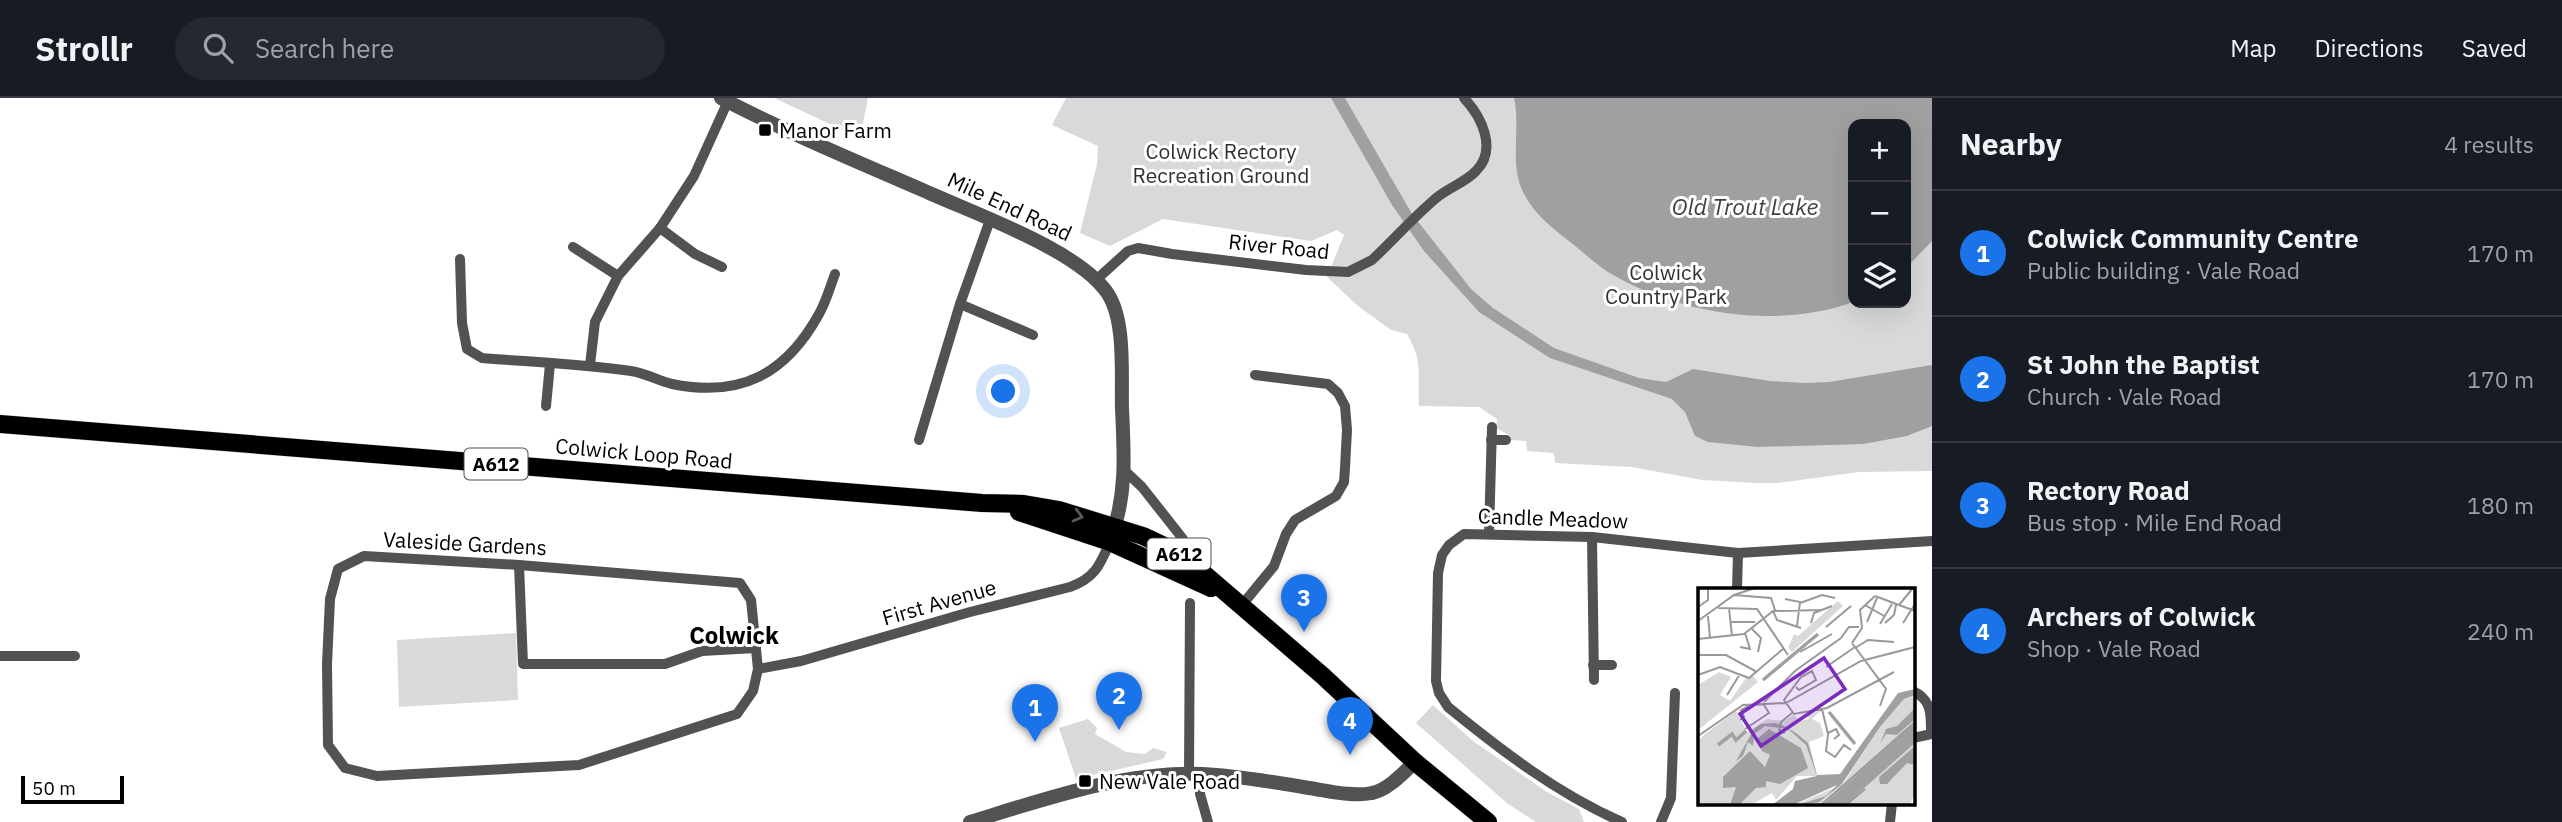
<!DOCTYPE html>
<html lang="en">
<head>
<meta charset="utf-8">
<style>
	body { margin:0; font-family:"IBM Plex Sans",sans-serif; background:#242831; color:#f1f3f6 }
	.controls { position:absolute; right:21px; top:21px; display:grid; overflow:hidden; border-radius:14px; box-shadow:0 7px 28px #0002 }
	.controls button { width:63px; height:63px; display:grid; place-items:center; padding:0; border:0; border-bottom:2px solid #363941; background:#171b24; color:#f1f3f6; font:35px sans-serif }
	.scale { position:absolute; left:21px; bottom:18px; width:103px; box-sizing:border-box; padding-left:7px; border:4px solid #000; border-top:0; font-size:19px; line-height:24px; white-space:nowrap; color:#000; -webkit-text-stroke:5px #fff; paint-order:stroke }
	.you { position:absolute; left:1004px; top:294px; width:24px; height:24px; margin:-18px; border:5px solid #fff; border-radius:50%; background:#1a73e8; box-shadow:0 0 0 10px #1a73e833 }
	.badge { display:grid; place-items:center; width:46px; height:46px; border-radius:50%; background:#1a73e8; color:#fff; font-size:23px; font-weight:700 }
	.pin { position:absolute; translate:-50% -58px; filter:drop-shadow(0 2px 4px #0008) }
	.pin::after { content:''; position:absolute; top:37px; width:24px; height:21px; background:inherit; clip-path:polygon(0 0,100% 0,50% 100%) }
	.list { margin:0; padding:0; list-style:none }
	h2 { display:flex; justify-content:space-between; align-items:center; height:91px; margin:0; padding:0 28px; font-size:30px }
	h2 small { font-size:23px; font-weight:400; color:#9ea1a6 }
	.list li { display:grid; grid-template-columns:46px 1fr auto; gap:21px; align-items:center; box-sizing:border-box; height:126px; padding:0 28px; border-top:2px solid #363941 }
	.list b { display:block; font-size:26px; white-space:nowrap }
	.list p { margin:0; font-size:23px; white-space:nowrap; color:#9ea1a6 }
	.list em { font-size:23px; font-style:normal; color:#9ea1a6 }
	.icon { flex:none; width:38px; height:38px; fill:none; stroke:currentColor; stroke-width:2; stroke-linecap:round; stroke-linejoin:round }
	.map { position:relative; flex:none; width:1932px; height:724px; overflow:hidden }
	header { display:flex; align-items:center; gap:42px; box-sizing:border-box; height:98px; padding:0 35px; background:#171b24; border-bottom:2px solid #363941 }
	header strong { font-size:33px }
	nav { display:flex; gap:38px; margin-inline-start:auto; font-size:24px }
	.search { width:490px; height:63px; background:#242831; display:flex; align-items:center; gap:18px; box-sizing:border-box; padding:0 24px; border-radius:38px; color:#9ea1a6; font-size:26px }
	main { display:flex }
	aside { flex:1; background:#171b24 }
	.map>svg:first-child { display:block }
	.green { fill:#d9d9d9; fill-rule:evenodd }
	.water { fill:#a0a0a0 }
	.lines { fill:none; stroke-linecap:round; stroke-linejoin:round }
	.primary-casing { stroke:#dbdbdb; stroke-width:19 }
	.minor { stroke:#525252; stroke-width:10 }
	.tertiary { stroke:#525252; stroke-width:14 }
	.primary { stroke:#000; stroke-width:18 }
	.oneway { stroke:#595959 }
	.poi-dot { fill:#000; stroke:#fff; stroke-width:2.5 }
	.labels { text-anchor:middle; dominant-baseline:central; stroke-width:6; stroke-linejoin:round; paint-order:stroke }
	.shield { fill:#fff; stroke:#4c4c4c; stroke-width:2 }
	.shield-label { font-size:19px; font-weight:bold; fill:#000 }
	.poi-label { font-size:21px; fill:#000; stroke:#fff; text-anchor:start }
	.park-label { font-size:21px; fill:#303030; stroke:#fff }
	.street-label { font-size:21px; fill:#000; stroke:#fff }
	.water-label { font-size:23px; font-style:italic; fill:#414141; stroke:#fff }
	.quarter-label { font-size:24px; font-weight:bold; fill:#000; stroke:#fff }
	.inset-river { fill:none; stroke:#a0a0a0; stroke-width:3.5 }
	.inset-road { fill:none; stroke:#999; stroke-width:2 }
	.view { fill:#7b2cbf; fill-opacity:0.15; stroke:#7b2cbf; stroke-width:3.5 }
	.inset-edge { fill:none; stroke:#000; stroke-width:3.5 }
</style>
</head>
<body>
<header>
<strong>Strollr</strong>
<div class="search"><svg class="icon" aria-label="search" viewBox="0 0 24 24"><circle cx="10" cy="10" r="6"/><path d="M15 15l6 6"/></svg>Search here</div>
<nav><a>Map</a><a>Directions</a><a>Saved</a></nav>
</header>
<main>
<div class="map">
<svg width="1932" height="724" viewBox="0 0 1932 724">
	<rect width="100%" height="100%" fill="#fff"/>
	<g class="green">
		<path d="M 774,0 L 868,0 L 860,40 Z"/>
		<path d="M 1066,0 L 1932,0 L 1932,373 L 1859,374 L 1778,385 L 1756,385 L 1702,382 L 1632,369 L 1555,365 L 1554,355 L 1527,353 L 1526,343 L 1510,342 L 1509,337 L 1496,330 L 1497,321 L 1479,309 L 1419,308 C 1417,276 1424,265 1407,236 L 1391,232 L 1358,208 L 1327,179 L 1344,137 L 1337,132 L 1311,143 L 1163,121 L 1110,148 L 1080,135 L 1097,66 L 1098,48 L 1052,27 ZM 1853,26 L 1906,26 L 1906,205 L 1853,205 Z"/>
		<path d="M 516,535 L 518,602 L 399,609 L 397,542 Z"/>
		<path d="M 1433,607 L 1473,643 L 1547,694 L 1579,711 L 1584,724 L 1536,724 L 1508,706 L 1416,625 Z"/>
		<path d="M 1088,621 L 1097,630 L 1095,636 L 1126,654 L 1145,656 L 1153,650 L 1167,654 L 1163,661 L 1076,681 L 1059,630 Z"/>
	</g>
	<g class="water">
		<path d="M 1331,0 L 1345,0 L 1412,116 L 1471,191 L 1493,210 L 1554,250 L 1639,280 L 1666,284 L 1693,271 L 1770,283 L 1805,285 L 1829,284 L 1932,267 L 1932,328 L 1907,338 L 1863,346 L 1758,349 L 1708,344 L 1695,338 L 1685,314 L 1672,301 L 1550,260 L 1479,214 L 1424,153 L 1392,107 Z"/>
		<path d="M 1514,0 L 1932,0 L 1932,143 L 1906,170 L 1906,26 L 1853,26 L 1853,204 C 1776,232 1677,216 1608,174 C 1596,166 1585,156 1574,147 C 1555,132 1534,117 1523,94 C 1509,65 1521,31 1514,0 Z"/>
	</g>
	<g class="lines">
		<g class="primary-casing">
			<g id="primary">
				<path d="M 0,326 L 982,405 L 1024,406 L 1059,412 L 1143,438 L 1181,456 L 1323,578 L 1415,664 L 1488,724"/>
				<path d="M 1019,414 L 1110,444 L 1211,490"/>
			</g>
		</g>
		<g class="minor">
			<path d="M 660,130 L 695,156 L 722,169"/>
			<path d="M 573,149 L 618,178"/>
			<path d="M 460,161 L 462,225 L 467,251 L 482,260 C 532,264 582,266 631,273 C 646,275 658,283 672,286 C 741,300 786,276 819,216 C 826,204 830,189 835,176"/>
			<path d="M 1097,181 L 1128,153 L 1138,150 L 1172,156 L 1306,172 L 1348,174 L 1372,162 C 1393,142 1413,120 1435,101 C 1447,90 1465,85 1476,73 C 1498,51 1481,18 1464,0"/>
			<path d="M 960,206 L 1033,237"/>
			<path d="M 590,267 L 595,224 L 618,178 L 660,130 L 694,78 L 728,3"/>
			<path d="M 546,308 L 550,266"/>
			<path d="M 919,342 L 960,206 L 990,122"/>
			<path d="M 1491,342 L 1506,342"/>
			<path d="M 1125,373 L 1142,389 L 1183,441"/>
			<path d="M 1489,435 L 1492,329"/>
			<path d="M 1592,439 L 1594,582"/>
			<path d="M 364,458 L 519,467 L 740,485 L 751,502 L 758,571 L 753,593 L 737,616 L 579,667 L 377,678 L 345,670 L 328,647 L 327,566 L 330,501 L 338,471 Z"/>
			<path d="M 519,467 L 523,566 L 665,566 L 702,553 L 756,550"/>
			<path d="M 1737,491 L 1738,455"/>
			<path d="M 1242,507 L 1274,468 L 1286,436 L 1295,422 L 1336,398 L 1344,384 L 1345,370 L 1347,332 L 1345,308 L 1338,295 L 1328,286 L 1255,277"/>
			<path d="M 0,558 L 75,558"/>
			<path d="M 1593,567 L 1612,567"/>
			<path d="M 758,571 L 801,563 L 970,514 L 1070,489 C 1095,480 1100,467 1110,444"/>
			<path d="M 1913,593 C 1932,602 1931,616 1931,636"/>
			<path d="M 1913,640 L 1932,636"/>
			<path d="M 1189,676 L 1190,505"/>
			<path d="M 1202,676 L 1200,696 L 1208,724"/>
			<path d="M 1622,724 C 1558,696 1502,653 1448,609 L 1439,595 L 1436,583 L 1438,475 L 1442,457 L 1449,447 L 1464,436 L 1592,439 L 1738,455 L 1932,443"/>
			<path d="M 1661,724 L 1671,700 L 1675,595"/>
			<path d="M 1890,724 L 1892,705"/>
		</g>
		<g class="tertiary">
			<path d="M 721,0 C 790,36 863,66 934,97 C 981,118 1081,154 1108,196 C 1126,224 1121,278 1122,311 C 1124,354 1127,395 1112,437"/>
			<path d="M 970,724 C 1042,702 1127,672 1203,676 C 1239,678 1274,684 1309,690 C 1329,693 1353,699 1372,695 C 1388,692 1403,675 1415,664"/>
		</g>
		<use href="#primary" class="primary"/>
	</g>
	<defs><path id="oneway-chevron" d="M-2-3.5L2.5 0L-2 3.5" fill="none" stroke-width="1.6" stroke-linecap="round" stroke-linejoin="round" transform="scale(1.75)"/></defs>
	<use class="oneway" href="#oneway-chevron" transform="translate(1078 418) rotate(15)"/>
	<g class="poi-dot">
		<rect x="758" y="25" width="14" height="14" rx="3.5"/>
		<rect x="1078" y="676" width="14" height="14" rx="3.5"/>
	</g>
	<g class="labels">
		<g class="shield">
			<rect x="464.5" y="350.5" width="63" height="31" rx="5"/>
			<rect x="1147.5" y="440.5" width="63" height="31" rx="5"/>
		</g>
		<g class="shield-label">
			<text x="496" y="366">A612</text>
			<text x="1179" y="456">A612</text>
		</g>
		<g class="poi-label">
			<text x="779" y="32">Manor Farm</text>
			<text x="1099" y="683">New Vale Road</text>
		</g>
		<g class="park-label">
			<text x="1221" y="53">Colwick Rectory<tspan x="1221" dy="24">Recreation Ground</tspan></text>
			<text x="1666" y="174">Colwick<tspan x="1666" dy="24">Country Park</tspan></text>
		</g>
		<g class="street-label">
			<text transform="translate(1010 108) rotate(25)">Mile End Road</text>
			<text transform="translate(1279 148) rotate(6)">River Road</text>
			<text transform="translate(644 355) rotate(5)">Colwick Loop Road</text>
			<text transform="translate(1553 420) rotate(2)">Candle Meadow</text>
			<text transform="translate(465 445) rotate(3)">Valeside Gardens</text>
			<text transform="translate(939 504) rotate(-16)">First Avenue</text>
		</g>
		<g class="water-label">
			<text x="1745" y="108">Old Trout Lake</text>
		</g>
		<g class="quarter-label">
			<text x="734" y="537">Colwick</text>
		</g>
	</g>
	<g transform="translate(1698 490)">
		<rect width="217" height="217" fill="#fff"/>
		<path d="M 140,13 L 145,18 L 94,64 L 90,60 L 96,46 L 100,48 ZM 21,84 L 33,89 L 22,107 L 32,113 L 48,90 L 55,88 L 60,94 L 0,142 L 0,97 ZM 217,107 L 217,205 L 212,217 L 97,217 L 145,196 L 182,139 L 206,111 ZM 124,122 L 114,131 L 122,135 L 126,148 L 111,154 L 119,188 L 99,188 L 78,212 L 74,205 L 53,217 L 0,217 L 0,153 L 7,146 L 38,123 L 49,144 L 69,131 L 86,133 L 96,127 L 102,133 L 111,131 L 109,125 Z" fill="#d9d9d9"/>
		<path d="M 217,101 L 217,107 L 206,111 L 182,139 L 144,196 L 121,214 L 100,217 L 128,208 L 139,197 L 95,217 L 74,217 L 95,201 L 97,193 L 119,188 L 108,157 L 90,141 L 67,138 L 56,146 L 55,158 L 50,154 L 45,168 L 38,173 L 56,141 L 63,136 L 77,135 L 84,137 L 98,145 L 110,155 L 119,187 L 142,186 L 200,105 ZM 217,120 L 217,131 L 199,147 L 188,146 L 182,156 L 188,141 L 199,138 ZM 217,135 L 217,155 L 147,217 L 125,217 ZM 71,141 L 103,160 L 110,180 L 82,196 L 68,193 L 68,199 L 58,200 L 41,217 L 32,217 L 38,199 L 25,200 L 25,189 L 52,163 L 67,179 L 72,167 L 64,163 L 59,151 ZM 217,158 L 217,177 L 209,175 L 189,196 L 182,196 L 181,189 Z" fill="#a0a0a0"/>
		<path class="inset-river" d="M 65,92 L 120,46M 131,124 L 157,156M 20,157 L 34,146 L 38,152 L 48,143"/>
		<path class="inset-road" d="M 36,7 L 73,10 L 77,22M 177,8 L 217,23M 87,11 L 102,14 L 99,38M 102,15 L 124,7 L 137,10M 167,17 L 186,28M 201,17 L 215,0M 0,19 L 10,12 L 10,0M 20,20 L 59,21 L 90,67M 31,20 L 34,48M 75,23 L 79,32 L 103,40M 10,28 L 12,50M 0,33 L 36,7 L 57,0M 32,34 L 57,34M 169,34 L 179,10M 113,35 L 116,25 L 134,18M 187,35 L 196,27 L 198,17M 205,35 L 217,16M 182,36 L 194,16M 128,39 L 153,18M 54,41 L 63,50 L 60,64M 0,51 L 46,46 L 75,23 L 124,22M 154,55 L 188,101 L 182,118M 154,55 L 164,40 L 162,22 L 177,8M 42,59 L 52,61 L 47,45M 157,60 L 170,52 L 196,54M 102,64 L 134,46M 0,67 L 28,67 L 59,84M 128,79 L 157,59M 0,87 L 22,79 L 51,90 L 85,61M 98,99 L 101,102 L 118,92 L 114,83 L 103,89 L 86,112 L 96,126 L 129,120 L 196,84M 29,107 L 42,86M 66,114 L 97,83 L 143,50 L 151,39 L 161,39M 124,121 L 130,146 L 128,163 L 137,169 L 146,157 L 153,162M 42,132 L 46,129 L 43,122 L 51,118M 47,141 L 71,125 L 66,117M 87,145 L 81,142 L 83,134 L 94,125M 130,145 L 138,141 L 141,147 L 136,151M 0,148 L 45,117 L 88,115 L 163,73 L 217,59M 123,217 L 217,134M 148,217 L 167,201"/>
		<path class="view" d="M 126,70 L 147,101 L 63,158 L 42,126 Z"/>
		<rect width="217" height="217" class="inset-edge"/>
	</g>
</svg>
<div class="controls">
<button>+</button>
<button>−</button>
<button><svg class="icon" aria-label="layers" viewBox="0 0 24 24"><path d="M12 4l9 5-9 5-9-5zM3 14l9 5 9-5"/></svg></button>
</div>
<div class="scale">50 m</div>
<div class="you"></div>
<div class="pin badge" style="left:1035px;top:644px">1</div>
<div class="pin badge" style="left:1119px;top:632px">2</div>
<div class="pin badge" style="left:1304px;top:534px">3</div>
<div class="pin badge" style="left:1350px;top:657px">4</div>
</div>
<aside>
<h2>Nearby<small>4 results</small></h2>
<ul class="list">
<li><span class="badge">1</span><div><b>Colwick Community Centre</b><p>Public building · Vale Road</p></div><em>170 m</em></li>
<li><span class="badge">2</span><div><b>St John the Baptist</b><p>Church · Vale Road</p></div><em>170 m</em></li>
<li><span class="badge">3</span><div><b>Rectory Road</b><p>Bus stop · Mile End Road</p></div><em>180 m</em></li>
<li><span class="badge">4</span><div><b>Archers of Colwick</b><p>Shop · Vale Road</p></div><em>240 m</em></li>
</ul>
</aside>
</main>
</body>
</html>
